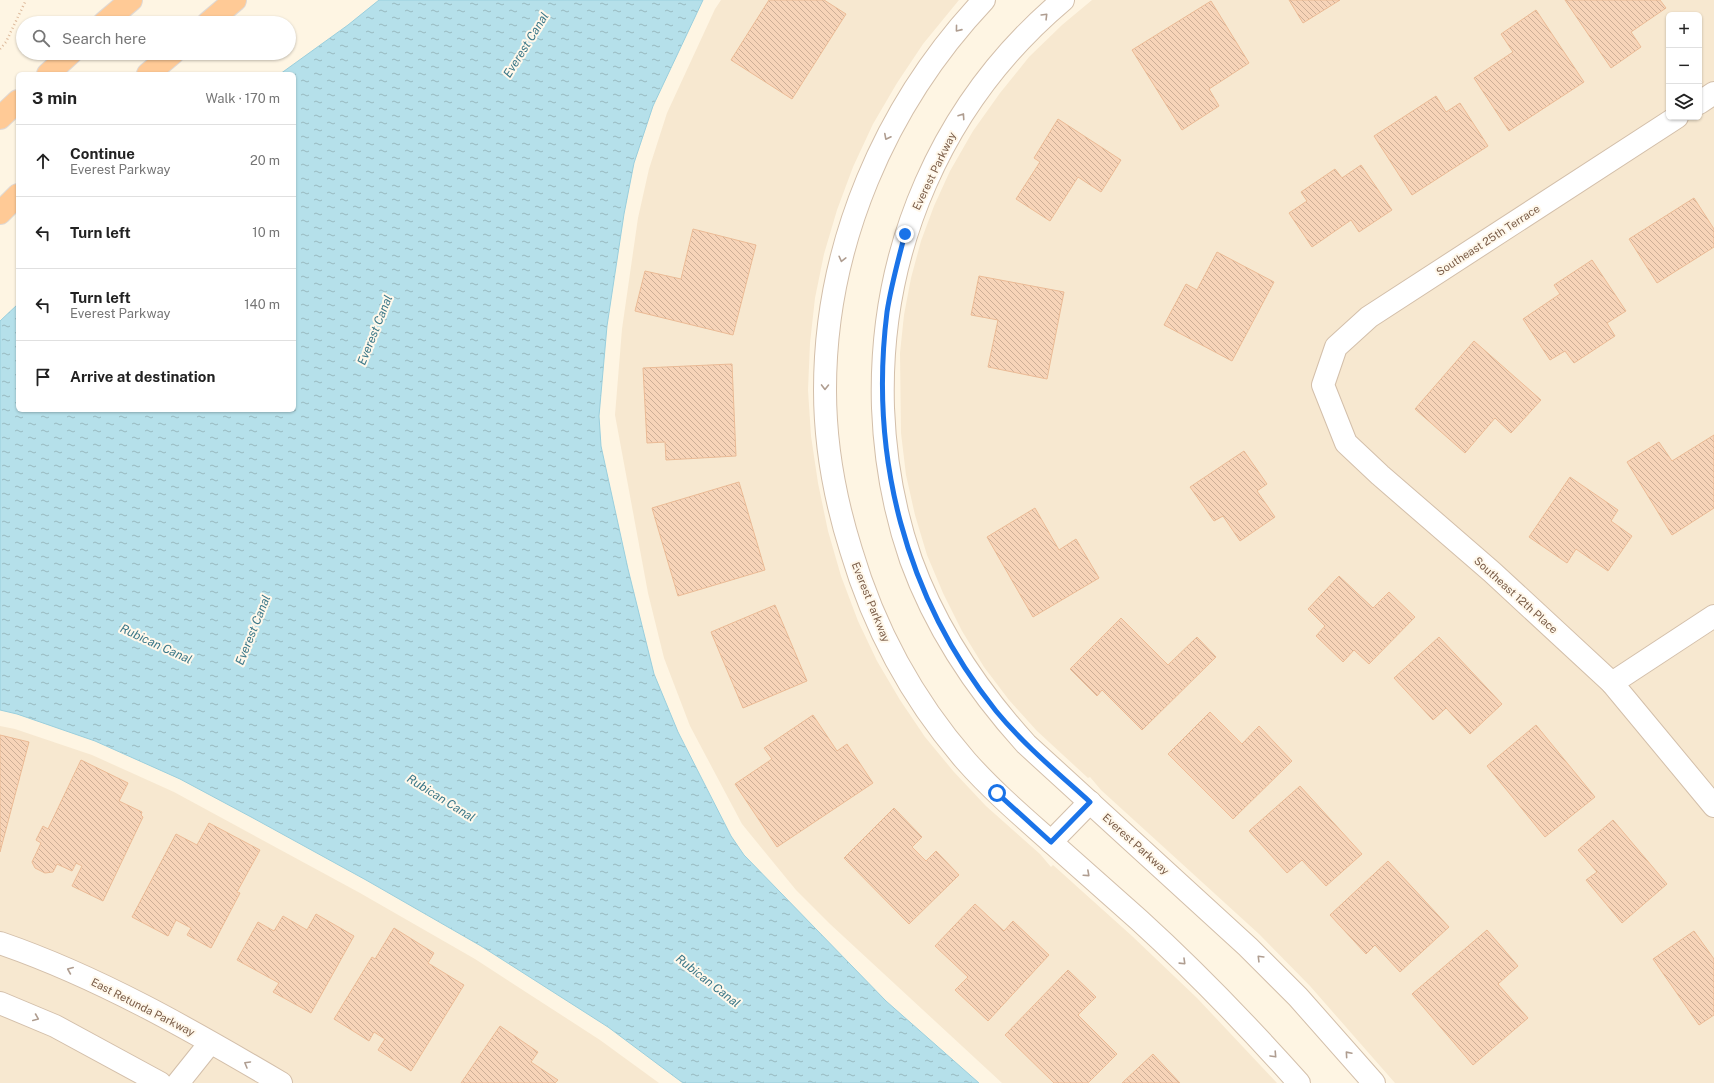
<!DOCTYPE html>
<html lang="en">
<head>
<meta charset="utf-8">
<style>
	body { margin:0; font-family:"Public Sans",sans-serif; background:#f6f6f6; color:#222 }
	.controls { position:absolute; right:12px; top:12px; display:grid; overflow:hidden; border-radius:6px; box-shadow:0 1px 3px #0004 }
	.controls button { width:36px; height:36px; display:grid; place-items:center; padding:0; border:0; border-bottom:1px solid #e0e0e0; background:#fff; color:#222; font:20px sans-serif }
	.stop { position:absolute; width:12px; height:12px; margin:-9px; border:3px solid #1a73e8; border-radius:50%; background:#fff }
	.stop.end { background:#1a73e8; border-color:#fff; box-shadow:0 1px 4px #0008 }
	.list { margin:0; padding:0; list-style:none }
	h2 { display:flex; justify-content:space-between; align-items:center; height:52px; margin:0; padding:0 16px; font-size:17px }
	h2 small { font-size:13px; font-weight:400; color:#767676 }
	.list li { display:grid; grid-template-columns:26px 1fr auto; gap:12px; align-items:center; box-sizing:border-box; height:72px; padding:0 16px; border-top:1px solid #e0e0e0 }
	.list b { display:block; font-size:15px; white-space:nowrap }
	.list p { margin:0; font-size:13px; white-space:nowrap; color:#767676 }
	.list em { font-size:13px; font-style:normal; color:#767676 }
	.icon { flex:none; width:22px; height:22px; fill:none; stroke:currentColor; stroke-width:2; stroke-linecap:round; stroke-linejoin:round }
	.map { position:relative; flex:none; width:1714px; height:1083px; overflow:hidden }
	.search { position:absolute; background:#fff; box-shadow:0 1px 3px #0004; left:16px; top:16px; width:280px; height:44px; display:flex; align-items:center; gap:10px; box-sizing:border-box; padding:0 14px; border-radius:22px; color:#767676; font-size:15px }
	.panel { position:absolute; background:#fff; box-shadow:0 1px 3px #0004; left:16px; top:72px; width:280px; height:340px; border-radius:6px }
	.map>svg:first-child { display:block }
	.residential { fill:#f7e8d0; fill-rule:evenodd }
	.water { fill:url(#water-ripples); stroke:#9acfdd }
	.building { fill:url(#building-back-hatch); stroke:#ebbb96 }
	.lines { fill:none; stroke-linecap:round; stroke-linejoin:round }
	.minor-casing { stroke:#d3bfaa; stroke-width:24 }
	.tertiary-casing { stroke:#d3bfaa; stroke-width:24 }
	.trunk-casing { stroke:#dfd8d3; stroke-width:24 }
	.path { stroke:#dcb89a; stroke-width:2.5; stroke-dasharray:1 3; stroke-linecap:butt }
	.minor { stroke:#fff; stroke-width:22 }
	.tertiary { stroke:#fff; stroke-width:22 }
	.trunk { stroke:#ffca96; stroke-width:22 }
	.oneway { stroke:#af9d90 }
	.route { stroke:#1a73e8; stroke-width:5 }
	.labels { text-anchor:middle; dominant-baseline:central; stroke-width:4; stroke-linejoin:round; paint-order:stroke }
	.street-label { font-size:11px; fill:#795b46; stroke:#fff8eb }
	.water-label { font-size:12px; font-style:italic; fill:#3b7788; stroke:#fff8eb }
</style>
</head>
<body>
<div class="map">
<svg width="1714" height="1083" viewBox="0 0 1714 1083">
	<defs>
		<pattern id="water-ripples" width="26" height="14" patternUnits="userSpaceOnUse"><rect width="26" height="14" fill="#b5e0ea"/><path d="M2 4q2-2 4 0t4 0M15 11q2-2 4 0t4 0" fill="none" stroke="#98b9bf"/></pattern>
		<pattern id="building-back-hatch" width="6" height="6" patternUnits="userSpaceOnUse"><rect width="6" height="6" fill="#f7d4b8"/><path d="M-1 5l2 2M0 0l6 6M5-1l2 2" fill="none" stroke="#cdaf97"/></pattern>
	</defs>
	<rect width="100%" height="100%" fill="#fef5e3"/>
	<g class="residential">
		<path d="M 721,0 L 959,0 L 923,44 L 897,83 L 873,124 L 853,167 L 837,210 L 824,254 L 815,298 L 810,343 L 808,390 L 811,436 L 818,483 L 828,531 L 841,576 L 858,621 L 877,661 L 900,700 L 925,737 L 954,772 L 986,806 L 1040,854 L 1051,867 L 1053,865 L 1132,936 L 1197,998 L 1277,1083 L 1002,1083 L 830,924 L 796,890 L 742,824 L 690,726 L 664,658 L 648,593 L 615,415 L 622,329 L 638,218 L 649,169 L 667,113 L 715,9 Z"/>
		<path d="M 1092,0 L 1714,0 L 1714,1083 L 1395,1083 L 1310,986 L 1259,934 L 1101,790 L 1090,777 L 1088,778 L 1037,731 L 1009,700 L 984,667 L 962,631 L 943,593 L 927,555 L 915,515 L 906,475 L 901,433 L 900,353 L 904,315 L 911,278 L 921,241 L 934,206 L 950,171 L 973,131 L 1000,93 L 1029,57 L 1062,25 ZM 1669,15 L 1699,15 L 1699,117 L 1669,117 Z"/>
		<path d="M 0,726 L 15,729 L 92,755 L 174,792 L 360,893 L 475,959 L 600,1040 L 659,1083 L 0,1083 Z"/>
	</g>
	<path class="water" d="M 379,0 L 703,0 L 653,106 L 634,163 L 624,214 L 607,326 L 599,416 L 601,446 L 628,569 L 654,674 L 678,732 L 731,836 L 744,855 L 886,1001 L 979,1083 L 683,1083 L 608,1027 L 481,946 L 366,880 L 253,818 L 180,779 L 95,741 L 17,714 L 0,710 L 0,321 L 18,304 L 18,410 L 294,410 L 294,74 L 280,74 L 348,25 Z"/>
	<g class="building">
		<path d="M 769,0 L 824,0 L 846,14 L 792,99 L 731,60 Z"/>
		<path d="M 1289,0 L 1340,0 L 1303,23 Z"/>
		<path d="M 1565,0 L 1660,0 L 1666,8 L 1631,32 L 1641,47 L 1611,68 Z"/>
		<path d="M 1211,1 L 1249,63 L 1209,89 L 1219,106 L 1182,130 L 1132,50 Z"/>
		<path d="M 1536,10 L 1584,82 L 1509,131 L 1474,78 L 1513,52 L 1501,34 Z"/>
		<path d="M 1436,96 L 1446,112 L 1460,103 L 1488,146 L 1412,195 L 1374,136 Z"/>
		<path d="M 1058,119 L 1121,160 L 1101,192 L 1078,177 L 1050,221 L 1016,199 L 1040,162 L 1034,158 Z"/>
		<path d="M 1361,165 L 1392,210 L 1359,232 L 1351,220 L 1312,247 L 1289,213 L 1307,201 L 1301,192 L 1335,169 L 1342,178 Z"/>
		<path d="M 1694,198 L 1714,229 L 1714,247 L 1657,283 L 1629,239 Z"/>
		<path d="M 693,229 L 756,245 L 733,335 L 635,311 L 645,271 L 681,279 Z"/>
		<path d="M 1217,252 L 1274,282 L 1232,361 L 1164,325 L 1186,284 L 1197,290 Z"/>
		<path d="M 1592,260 L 1626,311 L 1607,323 L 1615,336 L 1574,363 L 1565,351 L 1550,360 L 1523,319 L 1560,294 L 1554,285 Z"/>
		<path d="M 979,276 L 1064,292 L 1047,379 L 988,367 L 998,320 L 971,315 Z"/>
		<path d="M 1474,341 L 1541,400 L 1511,433 L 1495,418 L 1465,453 L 1415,409 Z"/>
		<path d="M 732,364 L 736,456 L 666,460 L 665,442 L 647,443 L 643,368 Z"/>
		<path d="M 1714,435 L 1714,508 L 1672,535 L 1627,462 L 1659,442 L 1672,461 Z"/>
		<path d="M 1244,451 L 1267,484 L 1257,491 L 1275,517 L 1240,541 L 1223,516 L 1214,521 L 1190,487 Z"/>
		<path d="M 1570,477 L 1618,510 L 1611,521 L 1632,536 L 1608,571 L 1576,549 L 1567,563 L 1529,537 Z"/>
		<path d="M 739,482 L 765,570 L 678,596 L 652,508 Z"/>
		<path d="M 1035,508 L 1059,550 L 1076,539 L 1099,578 L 1033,617 L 987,537 Z"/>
		<path d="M 1339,576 L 1373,608 L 1389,592 L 1415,617 L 1369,664 L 1354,650 L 1343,662 L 1316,636 L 1325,626 L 1308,609 Z"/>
		<path d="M 775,605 L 807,681 L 743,708 L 711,632 Z"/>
		<path d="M 1121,618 L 1168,665 L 1197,637 L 1216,657 L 1142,730 L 1102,690 L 1097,696 L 1070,669 Z"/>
		<path d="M 1439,637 L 1502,704 L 1470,734 L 1446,708 L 1433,720 L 1394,678 Z"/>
		<path d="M 1210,712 L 1242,744 L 1259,726 L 1292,761 L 1233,819 L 1168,754 Z"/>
		<path d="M 813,715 L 837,751 L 847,744 L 873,783 L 777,847 L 735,784 L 772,759 L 764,748 Z"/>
		<path d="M 1536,725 L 1595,797 L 1545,837 L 1487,766 Z"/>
		<path d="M 0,735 L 29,742 L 0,852 Z"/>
		<path d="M 81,760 L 128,783 L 119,801 L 142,812 L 141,815 L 143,817 L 103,901 L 72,886 L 82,866 L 76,863 L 72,871 L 57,864 L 53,872 L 45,873 L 35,868 L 32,862 L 41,843 L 36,840 L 43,826 L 48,829 Z"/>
		<path d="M 1300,786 L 1362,854 L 1326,886 L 1302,860 L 1287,873 L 1249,831 Z"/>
		<path d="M 894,808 L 922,837 L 912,847 L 926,861 L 936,851 L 959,875 L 909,924 L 844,858 Z"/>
		<path d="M 1613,820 L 1667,884 L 1622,923 L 1586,880 L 1597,872 L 1578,850 Z"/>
		<path d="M 209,823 L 260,850 L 237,892 L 240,893 L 211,948 L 187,935 L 191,928 L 176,920 L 168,936 L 132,917 L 176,834 L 197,845 Z"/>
		<path d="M 1388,861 L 1449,927 L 1400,972 L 1375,945 L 1366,954 L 1330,915 Z"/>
		<path d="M 975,904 L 1004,931 L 1013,921 L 1049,955 L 988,1021 L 955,990 L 968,977 L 935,946 Z"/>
		<path d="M 316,914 L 354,936 L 311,1013 L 273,992 L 279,983 L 237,960 L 258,922 L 274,931 L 283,916 L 307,930 Z"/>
		<path d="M 394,928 L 434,953 L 428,963 L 464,985 L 411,1071 L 378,1050 L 385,1039 L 374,1032 L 369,1041 L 334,1019 L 372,957 L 375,959 Z"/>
		<path d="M 1487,930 L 1518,966 L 1498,984 L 1528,1018 L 1473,1065 L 1412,994 Z"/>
		<path d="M 1694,931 L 1714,959 L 1714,1015 L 1699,1025 L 1653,959 Z"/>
		<path d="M 1068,970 L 1096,997 L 1078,1015 L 1117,1054 L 1088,1083 L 1054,1083 L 1005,1035 Z"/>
		<path d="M 500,1026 L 538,1052 L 531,1062 L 558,1080 L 555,1083 L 461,1083 Z"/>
		<path d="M 1153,1054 L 1180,1083 L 1122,1083 Z"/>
	</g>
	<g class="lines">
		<g class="minor-casing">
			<g id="minor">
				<path d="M 1699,103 L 1714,93"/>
				<path d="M 1677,117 L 1369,317 L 1336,347 L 1323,385 L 1346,443 L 1380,475 L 1492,572 L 1612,683 L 1714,806"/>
				<path d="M 1612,683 L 1714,616"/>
				<path d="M 0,943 C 99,977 191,1030 281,1083"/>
				<path d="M 0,1003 L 55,1026 L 160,1083"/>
				<path d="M 178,1083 L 210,1043"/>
			</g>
		</g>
		<g class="tertiary-casing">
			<g id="tertiary">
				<path d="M 984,0 C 885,105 825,245 825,390 C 825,444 835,499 851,550 C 874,628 913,700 966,761 C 989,787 1015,810 1041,833 C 1074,862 1106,891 1139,920 C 1195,971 1248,1026 1299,1083"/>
				<path d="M 1063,0 C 942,102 878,250 883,408 C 885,459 894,511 911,560 C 936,629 977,690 1026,744 L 1248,947 L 1298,997 L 1374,1083"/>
				<path d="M 1051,842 L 1090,802"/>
			</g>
		</g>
		<g class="trunk-casing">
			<g id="trunk">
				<path d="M 104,23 L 131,0"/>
				<path d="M 208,23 L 235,0"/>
				<path d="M 48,74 L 71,53"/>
				<path d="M 148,74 L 173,53"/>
				<path d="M 0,118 L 18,101"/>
				<path d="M 0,213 L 18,195"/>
			</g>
		</g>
		<path class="path" d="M 0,49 L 6,42 L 26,0"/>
		<use href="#minor" class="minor"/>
		<use href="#tertiary" class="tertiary"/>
		<use href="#trunk" class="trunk"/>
	</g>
	<defs><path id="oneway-chevron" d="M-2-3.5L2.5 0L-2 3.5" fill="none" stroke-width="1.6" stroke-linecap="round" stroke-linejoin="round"/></defs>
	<g class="oneway">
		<use href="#oneway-chevron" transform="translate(1045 16) rotate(-45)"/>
		<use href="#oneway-chevron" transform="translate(958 29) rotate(129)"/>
		<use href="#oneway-chevron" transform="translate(962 116) rotate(-56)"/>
		<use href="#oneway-chevron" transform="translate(887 137) rotate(117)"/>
		<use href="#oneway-chevron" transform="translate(842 259) rotate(104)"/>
		<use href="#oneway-chevron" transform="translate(825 387) rotate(91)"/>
		<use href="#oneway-chevron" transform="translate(1087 874) rotate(42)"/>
		<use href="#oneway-chevron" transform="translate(1260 958) rotate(-135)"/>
		<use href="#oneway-chevron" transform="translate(1183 962) rotate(44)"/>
		<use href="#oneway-chevron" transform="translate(70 970) rotate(-157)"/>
		<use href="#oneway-chevron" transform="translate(36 1018) rotate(23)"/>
		<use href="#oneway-chevron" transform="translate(1348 1054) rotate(-131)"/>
		<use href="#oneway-chevron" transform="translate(1274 1055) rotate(47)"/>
		<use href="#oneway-chevron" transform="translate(247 1064) rotate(-150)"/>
	</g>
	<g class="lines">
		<path class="route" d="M 905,234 C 898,260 891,286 887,312 C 869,456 905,597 996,711 C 1024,745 1058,773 1090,802 L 1051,842 L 997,793"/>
	</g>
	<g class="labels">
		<g class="street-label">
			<text transform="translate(934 171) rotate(-64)">Everest Parkway</text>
			<text transform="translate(1488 240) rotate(-33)">Southeast 25th Terrace</text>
			<text transform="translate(1516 595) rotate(42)">Southeast 12th Place</text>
			<text transform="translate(871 602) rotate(68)">Everest Parkway</text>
			<text transform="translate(1136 844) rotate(42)">Everest Parkway</text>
			<text transform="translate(143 1007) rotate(27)">East Retunda Parkway</text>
		</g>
		<g class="water-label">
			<text transform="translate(526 45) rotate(-58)">Everest Canal</text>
			<text transform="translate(375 330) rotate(-68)">Everest Canal</text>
			<text transform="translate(253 630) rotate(-68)">Everest Canal</text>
			<text transform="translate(156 644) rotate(25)">Rubican Canal</text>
			<text transform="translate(441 798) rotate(32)">Rubican Canal</text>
			<text transform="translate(708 981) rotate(38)">Rubican Canal</text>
		</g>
	</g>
</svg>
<div class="controls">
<button>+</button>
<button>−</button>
<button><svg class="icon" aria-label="layers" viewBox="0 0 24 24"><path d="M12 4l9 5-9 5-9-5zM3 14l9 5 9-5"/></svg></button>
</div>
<div class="stop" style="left:997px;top:793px"></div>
<div class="stop end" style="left:905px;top:234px"></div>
<div class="search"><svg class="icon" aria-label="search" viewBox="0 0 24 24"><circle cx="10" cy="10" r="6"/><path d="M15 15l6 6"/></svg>Search here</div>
<section class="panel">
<h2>3 min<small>Walk · 170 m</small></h2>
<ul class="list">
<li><svg class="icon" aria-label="ahead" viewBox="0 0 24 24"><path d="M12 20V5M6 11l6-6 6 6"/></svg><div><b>Continue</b><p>Everest Parkway</p></div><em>20 m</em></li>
<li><svg class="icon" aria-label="left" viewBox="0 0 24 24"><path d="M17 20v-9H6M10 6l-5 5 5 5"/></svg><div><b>Turn left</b></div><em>10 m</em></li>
<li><svg class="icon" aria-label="left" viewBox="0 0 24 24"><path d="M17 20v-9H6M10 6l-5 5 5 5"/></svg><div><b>Turn left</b><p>Everest Parkway</p></div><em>140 m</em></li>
<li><svg class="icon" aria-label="arrive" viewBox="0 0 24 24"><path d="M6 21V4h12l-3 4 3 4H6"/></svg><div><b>Arrive at destination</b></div></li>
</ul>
</section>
</div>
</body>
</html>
